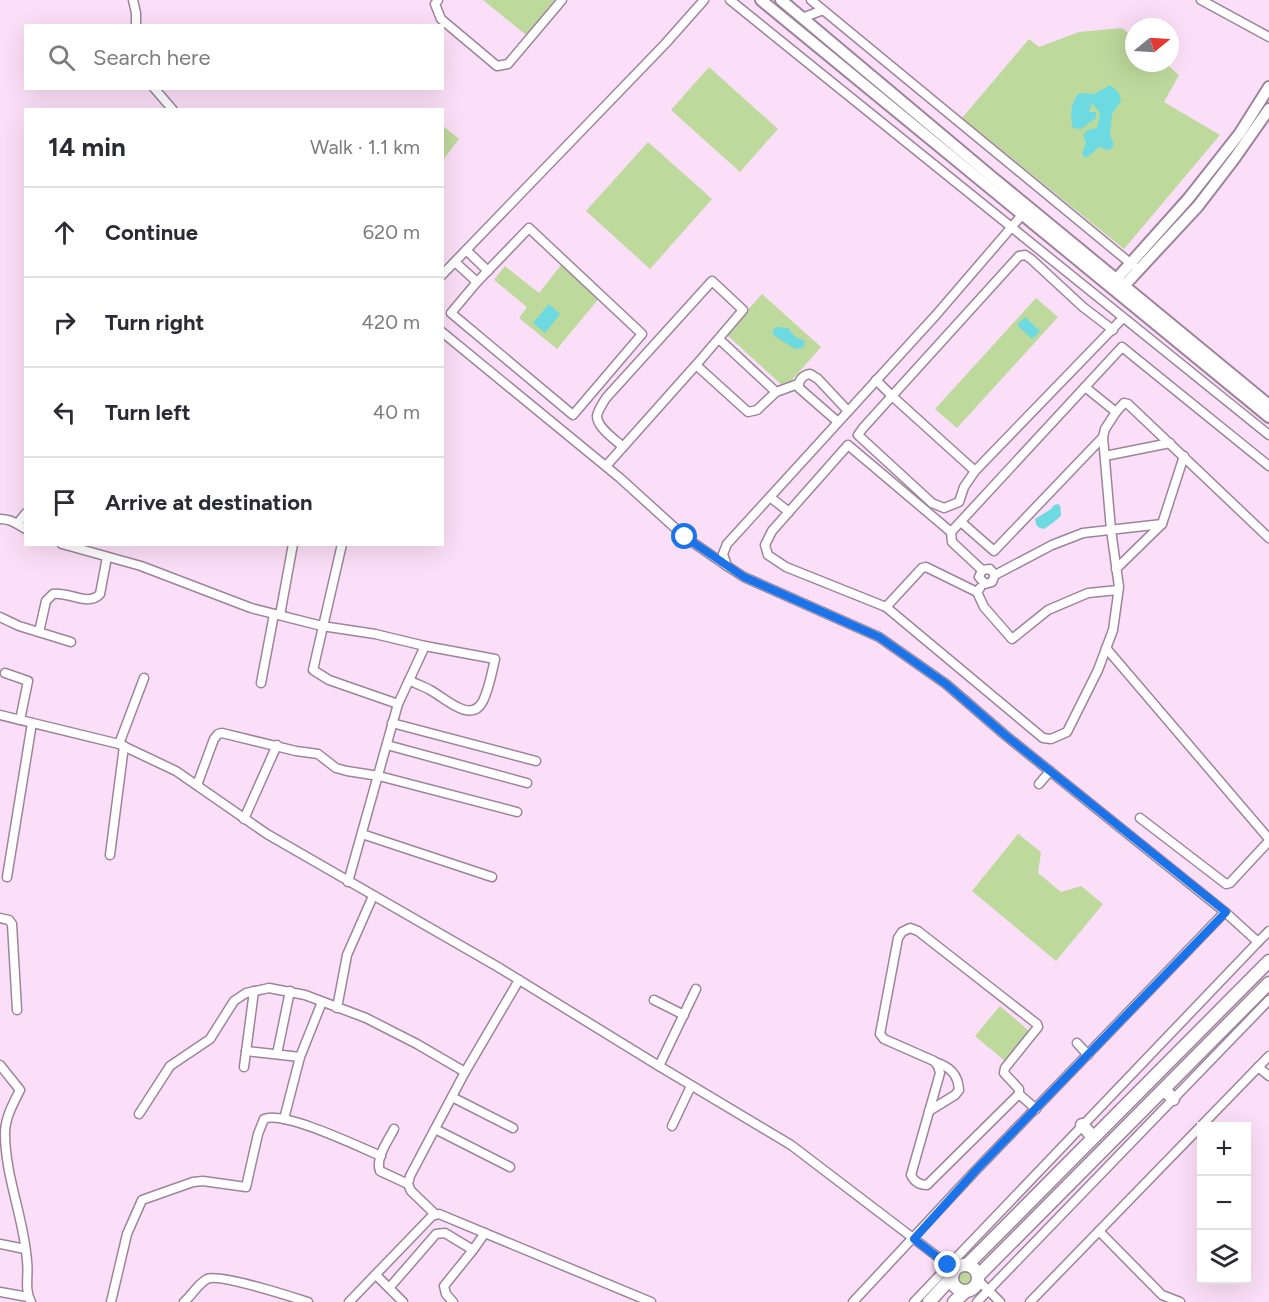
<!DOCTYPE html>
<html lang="en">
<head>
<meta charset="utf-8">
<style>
	body { margin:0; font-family:Figtree,sans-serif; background:#f2f2f3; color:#2b2b33 }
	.controls { position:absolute; right:18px; bottom:18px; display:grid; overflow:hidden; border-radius:0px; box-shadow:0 6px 24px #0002 }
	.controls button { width:54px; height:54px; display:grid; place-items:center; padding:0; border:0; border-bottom:2px solid #e1e1e2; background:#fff; color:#2b2b33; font:30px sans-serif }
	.compass { position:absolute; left:1125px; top:18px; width:54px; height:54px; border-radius:50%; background:#fff; box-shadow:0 6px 24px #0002; rotate:72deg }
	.stop { position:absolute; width:18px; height:18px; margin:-14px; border:4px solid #1a73e8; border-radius:50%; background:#fff }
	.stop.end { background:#1a73e8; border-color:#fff; box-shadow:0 2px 6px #0008 }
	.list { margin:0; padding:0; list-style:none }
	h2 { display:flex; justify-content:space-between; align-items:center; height:78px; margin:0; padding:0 24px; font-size:26px }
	h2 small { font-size:20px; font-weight:400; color:#7c7c81 }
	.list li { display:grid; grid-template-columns:39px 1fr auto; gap:18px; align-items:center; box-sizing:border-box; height:90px; padding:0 24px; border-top:2px solid #e1e1e2 }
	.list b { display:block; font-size:22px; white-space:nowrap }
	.list em { font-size:20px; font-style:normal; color:#7c7c81 }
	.icon { flex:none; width:33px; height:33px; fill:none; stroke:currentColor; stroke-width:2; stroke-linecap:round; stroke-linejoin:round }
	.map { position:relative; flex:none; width:1269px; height:1302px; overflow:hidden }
	.search { position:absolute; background:#fff; box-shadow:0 6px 24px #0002; left:24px; top:24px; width:420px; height:66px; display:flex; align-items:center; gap:15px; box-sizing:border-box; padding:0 21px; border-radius:0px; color:#7c7c81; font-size:22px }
	.panel { position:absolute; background:#fff; box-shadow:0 6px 24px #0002; left:24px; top:108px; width:420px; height:438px; border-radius:0px }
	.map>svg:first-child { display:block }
	.green { fill:#bed99c }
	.water { fill:#6dd9e0 }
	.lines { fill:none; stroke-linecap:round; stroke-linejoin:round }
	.minor-casing { stroke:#9d849b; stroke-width:11 }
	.tertiary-casing { stroke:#9d849b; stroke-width:14 }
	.secondary-casing { stroke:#9d849b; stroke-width:15 }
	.minor { stroke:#fff; stroke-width:8 }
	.tertiary { stroke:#fff; stroke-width:10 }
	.secondary { stroke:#fff; stroke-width:12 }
	.route { stroke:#1a73e8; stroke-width:8 }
</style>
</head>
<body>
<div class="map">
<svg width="1269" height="1302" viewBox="0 0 1269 1302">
	<rect width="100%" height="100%" fill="#fbdff8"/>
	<g class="green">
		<path d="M 483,0 L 555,0 L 526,35 Z"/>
		<path d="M 1122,28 L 1134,38 L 1134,63 L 1165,63 L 1179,75 L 1164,102 L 1220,135 L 1124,249 L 962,118 L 1029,39 L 1039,47 L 1079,32 Z"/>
		<path d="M 709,67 L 778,129 L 740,172 L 671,110 Z"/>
		<path d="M 443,126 L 459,139 L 443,160 Z"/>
		<path d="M 648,142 L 712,199 L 650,269 L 586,211 Z"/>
		<path d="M 562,264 L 601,296 L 557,349 L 519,318 L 527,307 L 494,280 L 505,266 L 539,293 Z"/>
		<path d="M 762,294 L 821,347 L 785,388 L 726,334 Z"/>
		<path d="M 1036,298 L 1058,317 L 957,428 L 935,409 Z"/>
		<path d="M 1018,834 L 1041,852 L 1038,873 L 1061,892 L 1081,886 L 1103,904 L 1056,961 L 972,891 Z"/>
		<path d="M 1000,1006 L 1029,1031 L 1005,1061 L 975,1036 Z"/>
		<circle cx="965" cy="1278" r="11"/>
	</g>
	<g class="water">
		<path d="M 1110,85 L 1119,93 L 1121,101 L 1112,114 L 1110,135 L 1114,145 L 1111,149 L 1106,150 L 1101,147 C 1094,149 1092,155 1085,158 L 1082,153 L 1086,143 L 1083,135 L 1088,130 L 1097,128 L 1100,113 L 1092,103 L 1089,112 L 1096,112 L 1096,118 L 1081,129 L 1073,128 C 1070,117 1070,101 1080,93 L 1095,94 Z"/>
		<path d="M 549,304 L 560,314 L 545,333 L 533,323 Z"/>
		<path d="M 1025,317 L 1040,331 L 1032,339 L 1017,325 Z"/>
		<path d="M 777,327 L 788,328 L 795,337 L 805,341 L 803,348 L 795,349 L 773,335 L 773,330 Z"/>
		<path d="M 1058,504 L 1061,507 C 1060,510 1061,512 1061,515 C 1060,518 1047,527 1044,529 C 1038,528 1036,526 1035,519 L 1051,509 L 1054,505 Z"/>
	</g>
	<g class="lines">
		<g class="minor-casing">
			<g id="minor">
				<path d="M 133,0 L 136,13 L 136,26"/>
				<path d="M 438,0 L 435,4 L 441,19 L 497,66 L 508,64 L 562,0"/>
				<path d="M 730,0 L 1269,435"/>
				<path d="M 811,0 L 1135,267"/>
				<path d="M 1201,0 L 1269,37"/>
				<path d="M 802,18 L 823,10"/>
				<path d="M 154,88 L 173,110"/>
				<path d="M 1022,215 L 936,315 L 727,544 L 723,554 L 727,566 L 744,577 L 879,637 L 946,684 L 1005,735 L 1225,912 L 1258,942 L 1269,931"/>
				<path d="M 529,228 L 642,334 L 573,415 L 451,313 L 477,282 Z"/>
				<path d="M 466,250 L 488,271"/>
				<path d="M 455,262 L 477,282"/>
				<path d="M 442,275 L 665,44 L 704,0"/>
				<path d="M 442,332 L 620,478 L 685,537 L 727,566"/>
				<path d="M 719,339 L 776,392"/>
				<path d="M 876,380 L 892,396 L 863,428 L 858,435 L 932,503 L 944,508 L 959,502 L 964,487 L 975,471 L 1123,318"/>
				<path d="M 1085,387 L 1116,412 L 1124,403 L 1128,404 L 1269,538"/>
				<path d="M 838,422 L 799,388 C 798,381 802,375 810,374 L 818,379 L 848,411"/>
				<path d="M 623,447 C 616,440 597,428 597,416 C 598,410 603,403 606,398 L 712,281 L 743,310 L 696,365"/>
				<path d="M 1105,456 L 1170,443"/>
				<path d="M 606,466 L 696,365 L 748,412 L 757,410 L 776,392 L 798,384"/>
				<path d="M 975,471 L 892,396 L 1019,256 L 1025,255 L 1031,259 L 1083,307 L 1113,330"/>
				<path d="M 770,497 L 789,512"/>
				<path d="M 0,519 C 12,519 16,524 26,529"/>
				<path d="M 961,522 L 994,551 L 1103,437"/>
				<path d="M 18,523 L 26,513"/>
				<path d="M 62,544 L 141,566 L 251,608 L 322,626 L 375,634 L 425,646 L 495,659 C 492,672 489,689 483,701 C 471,725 444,697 430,690 C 423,686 416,684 409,680"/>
				<path d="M 342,544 L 313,670 L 329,680 L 398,704"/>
				<path d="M 1116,569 L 1162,524"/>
				<path d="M 982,570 L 979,577 L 985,584 L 992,582 L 995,575 L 1052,545 L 1083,533 L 1162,524 L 1184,456"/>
				<path d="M 995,575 L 990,569 L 982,570 L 952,542 L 951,532 L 1122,347 L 1269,466"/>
				<path d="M 980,588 L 977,592 L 984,607 L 1012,639 L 1048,610 L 1088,593 L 1118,590"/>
				<path d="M 977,592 L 926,567 L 922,568 L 886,607 L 1043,738 L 1051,739 L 1067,732 L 1098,670 L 1113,630 L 1119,587 L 1111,530 L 1103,437 L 1105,429 L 1116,412"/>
				<path d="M 886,607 L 786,567 L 768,555 L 765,545 L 772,531 L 848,445 L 951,532"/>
				<path d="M 280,615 L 293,544"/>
				<path d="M 0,617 L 19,626 L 71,642"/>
				<path d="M 39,632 L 46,601 L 53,594 C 68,591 88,607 100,594 L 107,557"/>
				<path d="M 1106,648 L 1269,839"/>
				<path d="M 5,673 L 28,681 L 20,720"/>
				<path d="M 261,683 L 274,614"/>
				<path d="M 0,715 L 119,744 L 176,771 L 267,834 L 498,967 L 659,1066 L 791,1145 L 955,1270"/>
				<path d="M 392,723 L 536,761"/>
				<path d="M 119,744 L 144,678"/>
				<path d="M 387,745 L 527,783"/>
				<path d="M 1039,784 L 1050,771"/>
				<path d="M 197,785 L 214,739 L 218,734 L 222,733 L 296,751 L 318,754 L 336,768 L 347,771 L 379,776 L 517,812"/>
				<path d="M 1140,818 L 1226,884 L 1230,883 L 1269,841"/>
				<path d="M 244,819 L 277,745"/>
				<path d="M 362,834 L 492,877"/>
				<path d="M 110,855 L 124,746"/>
				<path d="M 7,877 L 32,723"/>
				<path d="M 348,882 L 398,704 L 425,646"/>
				<path d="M 0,918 L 9,920 L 12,924 L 17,1010"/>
				<path d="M 654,1000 L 684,1015"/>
				<path d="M 337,1008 L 347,955 L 373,896"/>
				<path d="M 1077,1043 L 1088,1055"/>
				<path d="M 246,1051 L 300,1057"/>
				<path d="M 277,1054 L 290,991"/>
				<path d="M 0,1065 L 20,1090 C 13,1104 5,1118 5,1133 C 5,1177 24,1218 27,1261 C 29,1275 24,1289 31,1302"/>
				<path d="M 659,1066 L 696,989"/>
				<path d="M 244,1067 L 254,991"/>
				<path d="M 1258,1067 L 1269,1076"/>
				<path d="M 1019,1094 L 927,1185 C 919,1185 914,1181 911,1175 L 940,1073 L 938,1066 L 934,1061 L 884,1039 L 880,1034 L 898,938 L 902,932 L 910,928 L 918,931 L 1037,1024 L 1038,1027 L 1005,1068 L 1004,1073 L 1019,1089 L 1019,1094 L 1036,1109"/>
				<path d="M 452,1097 L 513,1128"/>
				<path d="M 929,1111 L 955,1095 L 959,1090 C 958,1074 950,1067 935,1062"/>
				<path d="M 139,1114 L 170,1066 L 210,1039 L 234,1001 L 246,993 L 269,988 L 305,995 L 366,1018 L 417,1044 L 465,1072"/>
				<path d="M 284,1119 L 300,1057 L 322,1002"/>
				<path d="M 672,1126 L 691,1086"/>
				<path d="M 394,1129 C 388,1141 375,1158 380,1171 L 408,1184 L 411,1191 L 435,1214"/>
				<path d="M 435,1129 L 510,1167"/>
				<path d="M 408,1184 L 410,1176 L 465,1072 L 519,980"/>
				<path d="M 1099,1231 L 1162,1295 L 1180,1302"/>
				<path d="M 0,1244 L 25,1249"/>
				<path d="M 376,1275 L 403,1302"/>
				<path d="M 978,1280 L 1000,1302"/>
				<path d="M 390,1287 L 436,1234 L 445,1233 L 473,1250 L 485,1233"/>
				<path d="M 0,1292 L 28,1297"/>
				<path d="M 111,1302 L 127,1234 L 142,1200 L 193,1182 L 203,1181 L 246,1187 L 258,1134 L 264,1119 C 283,1110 359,1147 381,1156"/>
				<path d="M 184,1302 C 192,1295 198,1284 207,1279 C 219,1273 292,1297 308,1302"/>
				<path d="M 349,1302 L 432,1216 L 439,1214 L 651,1302"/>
				<path d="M 453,1302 L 446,1294 L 444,1286 L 473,1250"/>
				<path d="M 853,1302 L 977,1169 L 1225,912"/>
				<path d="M 914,1302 L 1258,942"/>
				<path d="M 977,1302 L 1269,1000"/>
				<path d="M 1030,1302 L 1269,1056"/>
			</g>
		</g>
		<g class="tertiary-casing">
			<g id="tertiary">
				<path d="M 761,0 L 1269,417"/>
				<path d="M 781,0 L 992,177 L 1269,405"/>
				<path d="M 1112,284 L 1188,199 L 1240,133 L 1269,87"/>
				<path d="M 1121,289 L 1198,206 L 1234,159 L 1269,109"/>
			</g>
		</g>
		<g class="secondary-casing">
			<g id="secondary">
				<path d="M 1164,1089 L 1173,1099"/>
				<path d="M 1082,1125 L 1093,1137"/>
				<circle cx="965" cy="1278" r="13"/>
				<path d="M 967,1265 L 1269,961"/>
				<path d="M 978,1276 L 1269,983"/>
				<path d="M 929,1302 L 952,1277"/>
				<path d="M 954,1302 L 966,1291"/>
			</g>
		</g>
		<use href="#minor" class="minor"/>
		<use href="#tertiary" class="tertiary"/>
		<use href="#secondary" class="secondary"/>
	</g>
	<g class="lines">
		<path class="route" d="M 685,537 L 744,577 L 879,637 L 946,684 L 1005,735 L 1226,912 L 977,1169 L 914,1239 L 948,1265"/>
	</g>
</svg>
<div class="controls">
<button>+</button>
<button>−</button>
<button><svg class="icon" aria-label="layers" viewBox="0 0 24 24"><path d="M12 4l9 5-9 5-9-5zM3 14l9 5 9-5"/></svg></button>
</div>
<svg class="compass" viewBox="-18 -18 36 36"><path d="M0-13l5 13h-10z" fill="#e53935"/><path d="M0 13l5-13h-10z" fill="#7c7c81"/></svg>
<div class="stop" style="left:685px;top:537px"></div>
<div class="stop end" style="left:948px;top:1265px"></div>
<div class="search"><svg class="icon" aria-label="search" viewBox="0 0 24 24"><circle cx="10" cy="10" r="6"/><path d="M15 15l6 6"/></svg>Search here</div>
<section class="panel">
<h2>14 min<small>Walk · 1.1 km</small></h2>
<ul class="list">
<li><svg class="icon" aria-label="ahead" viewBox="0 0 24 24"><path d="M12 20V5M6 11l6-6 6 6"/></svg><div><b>Continue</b></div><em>620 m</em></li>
<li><svg class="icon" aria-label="right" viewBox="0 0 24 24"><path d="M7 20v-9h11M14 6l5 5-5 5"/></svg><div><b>Turn right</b></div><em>420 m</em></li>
<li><svg class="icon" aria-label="left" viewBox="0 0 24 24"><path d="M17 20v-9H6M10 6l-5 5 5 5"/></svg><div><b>Turn left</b></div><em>40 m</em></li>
<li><svg class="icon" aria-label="arrive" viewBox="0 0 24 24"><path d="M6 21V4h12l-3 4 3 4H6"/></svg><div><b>Arrive at destination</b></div></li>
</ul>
</section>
</div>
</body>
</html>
